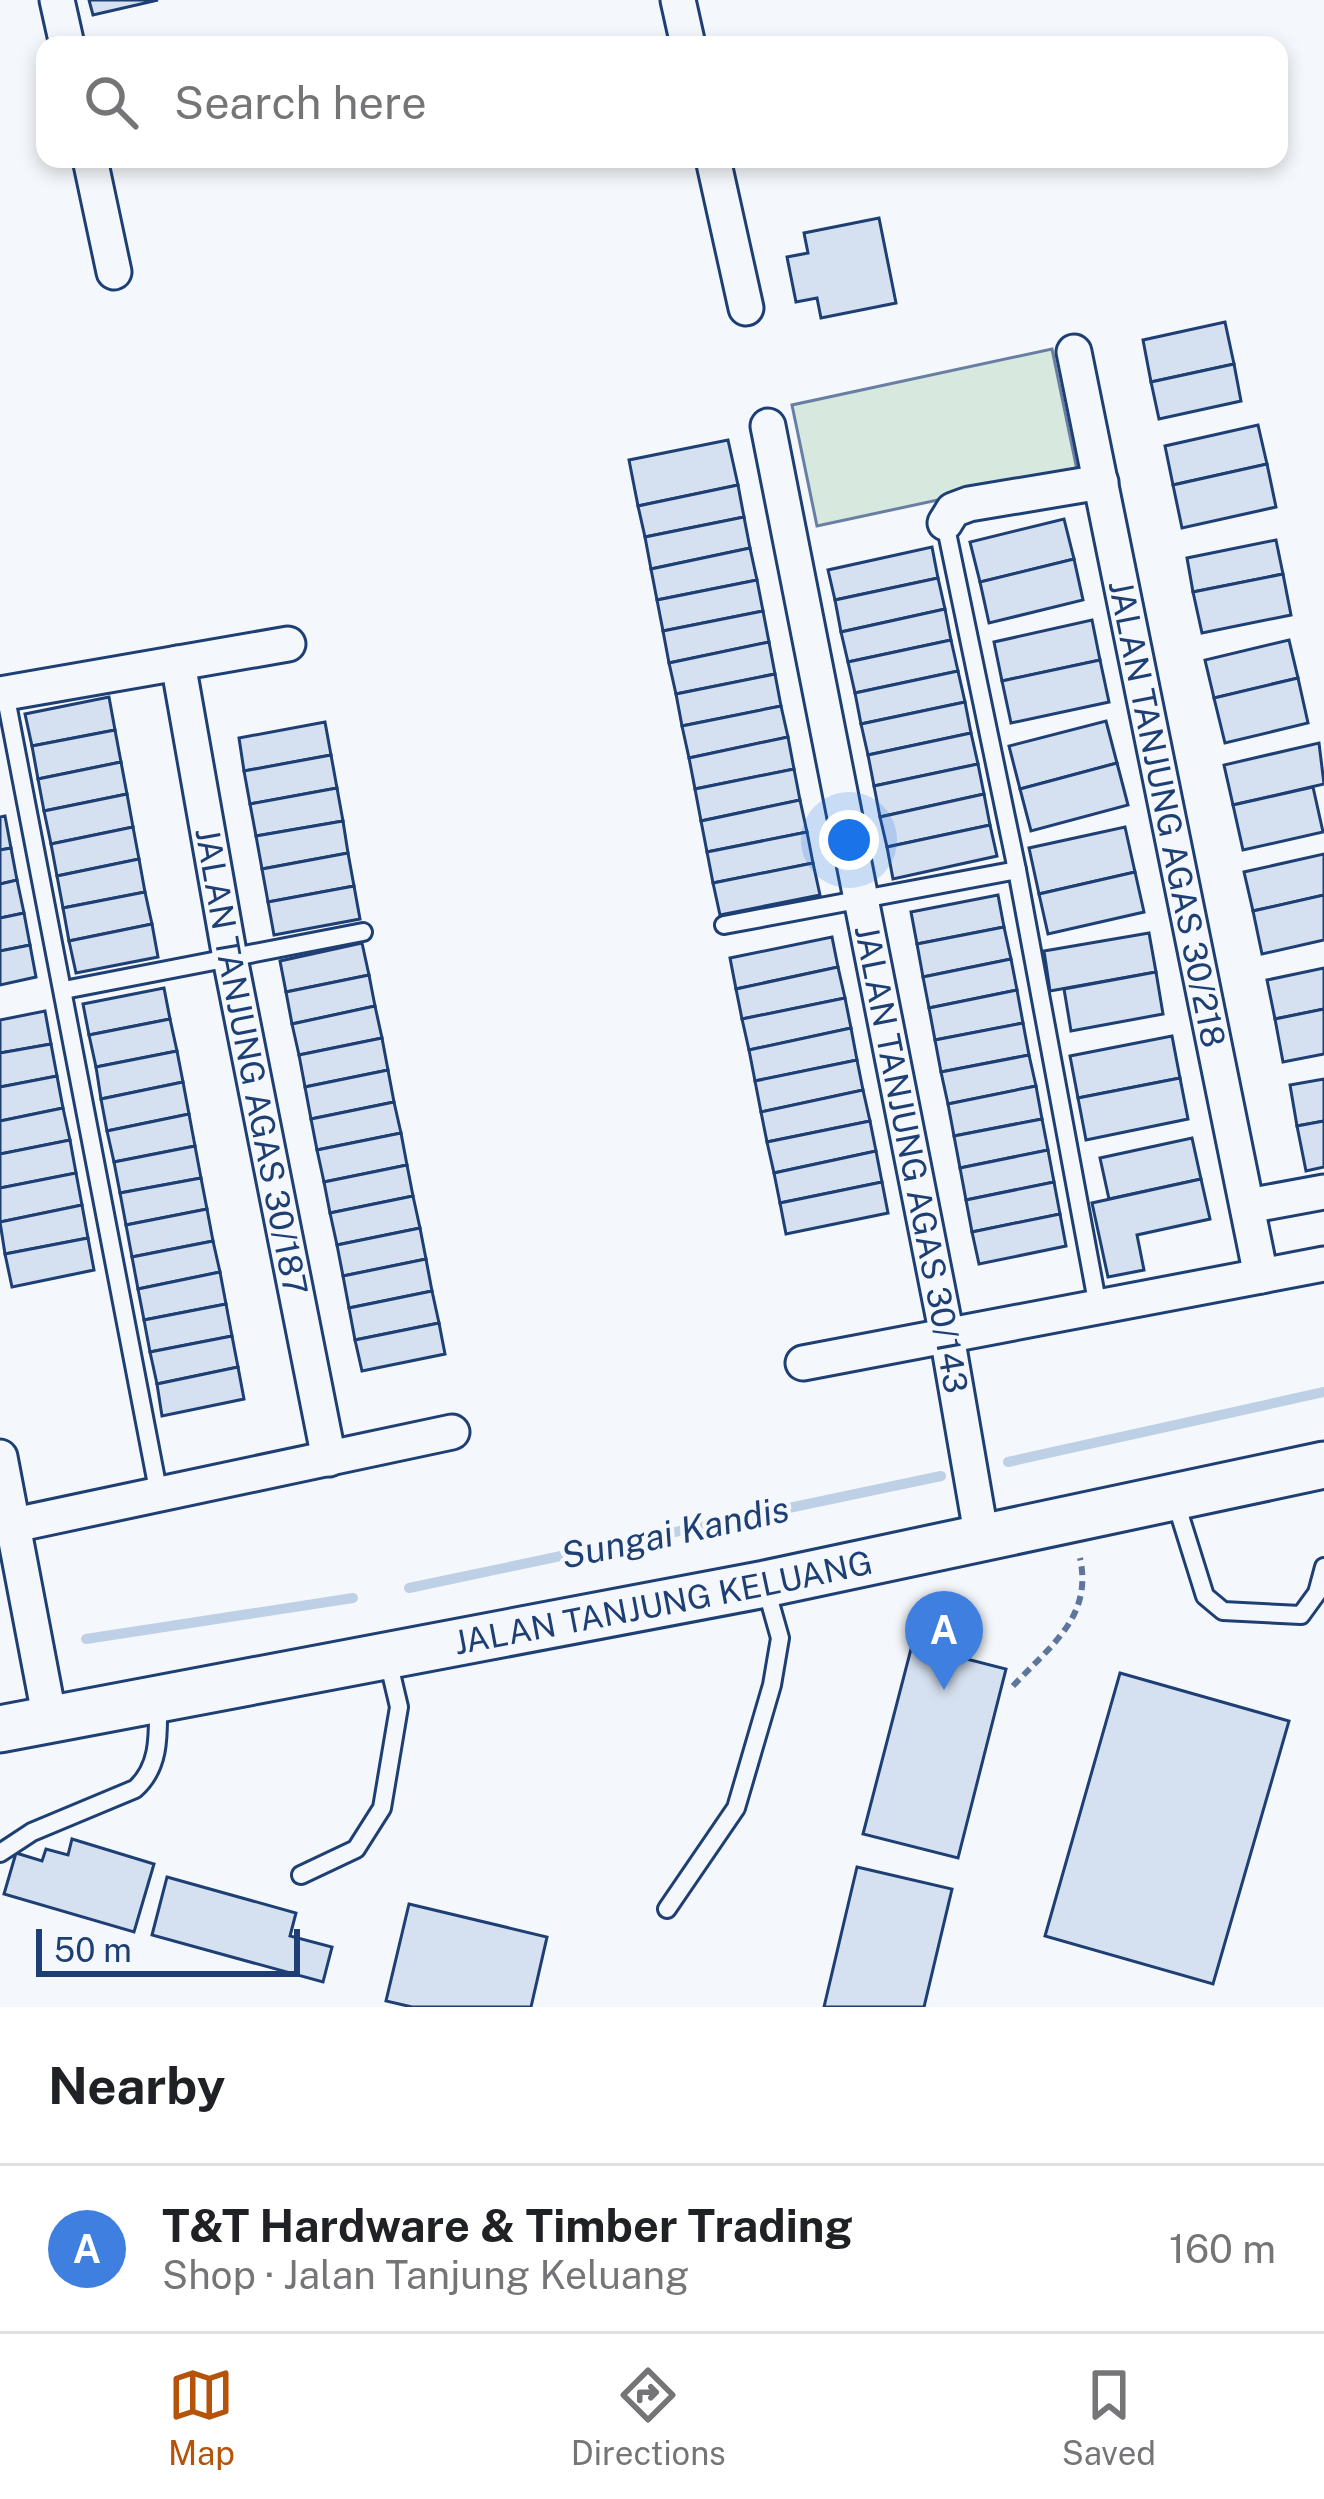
<!DOCTYPE html>
<html lang="en">
<head>
<meta charset="utf-8">
<style>
	body { margin:0; font-family:"Public Sans",sans-serif; background:#f2f2f2; color:#202124 }
	.scale { position:absolute; left:36px; bottom:30px; width:264px; box-sizing:border-box; padding-left:12px; border:6px solid #1d3f73; border-top:0; font-size:33px; line-height:42px; white-space:nowrap; color:#1d3f73; -webkit-text-stroke:9px #f4f7fb; paint-order:stroke }
	.you { position:absolute; left:849px; top:840px; width:42px; height:42px; margin:-30px; border:9px solid #fff; border-radius:50%; background:#1a73e8; box-shadow:0 0 0 18px #1a73e833 }
	.badge { display:grid; place-items:center; width:78px; height:78px; border-radius:50%; background:#b45309; color:#fff; font-size:39px; font-weight:700 }
	.pin { position:absolute; translate:-50% -99px; filter:drop-shadow(0 3px 6px #0008) }
	.pin::after { content:''; position:absolute; top:63px; width:42px; height:36px; background:inherit; clip-path:polygon(0 0,100% 0,50% 100%) }
	.list { margin:0; padding:0; list-style:none }
	h2 { display:flex; justify-content:space-between; align-items:center; height:156px; margin:0; padding:0 48px; font-size:51px }
	h2 small { font-size:39px; font-weight:400; color:#757577 }
	.list li { display:grid; grid-template-columns:78px 1fr auto; gap:36px; align-items:center; box-sizing:border-box; height:168px; padding:0 48px; border-top:3px solid #e0e0e0 }
	.list b { display:block; font-size:45px; white-space:nowrap }
	.list p { margin:0; font-size:39px; white-space:nowrap; color:#757577 }
	.list em { font-size:39px; font-style:normal; color:#757577 }
	.icon { flex:none; width:66px; height:66px; fill:none; stroke:currentColor; stroke-width:2; stroke-linecap:round; stroke-linejoin:round }
	.map { position:relative; flex:none; width:1324px; height:2007px; overflow:hidden }
	.search { position:absolute; background:#fff; box-shadow:0 6px 18px #0003; left:36px; right:36px; top:36px; height:132px; display:flex; align-items:center; gap:30px; box-sizing:border-box; padding:0 42px; border-radius:24px; color:#757577; font-size:45px }
	.sheet { height:324px; background:#fff }
	nav { display:flex; justify-content:space-around; align-items:center; box-sizing:border-box; height:168px; border-top:3px solid #e0e0e0; background:#fff; font-size:33px; color:#757577 }
	nav a { display:grid; justify-items:center; gap:6px }
	nav .on { color:#b45309 }
	.map>svg:first-child { display:block }
	.green { fill:#d7e8df; stroke:#687fa3; stroke-width:3 }
	.lines { fill:none; stroke-linecap:round; stroke-linejoin:round }
	.stream { stroke:#bed0e5; stroke-width:10 }
	.building { fill:#d5e0f0; stroke:#1d3f73; stroke-width:3 }
	.lane-casing { stroke:#1d3f73; stroke-width:22 }
	.street-casing { stroke:#1d3f73; stroke-width:39 }
	.secondary-casing { stroke:#1d3f73; stroke-width:51 }
	.path { stroke:#5e769c; stroke-width:6; stroke-dasharray:9 6; stroke-linecap:butt }
	.lane { stroke:#f4f7fb; stroke-width:16 }
	.street { stroke:#f4f7fb; stroke-width:33 }
	.secondary { stroke:#f4f7fb; stroke-width:45 }
	.labels { text-anchor:middle; dominant-baseline:central; stroke-width:9; stroke-linejoin:round; paint-order:stroke }
	.street-label { font-size:33px; fill:#1d3f73; stroke:#f4f7fb }
	.water-label { font-size:36px; font-style:italic; fill:#1d3f73; stroke:#f4f7fb }
</style>
</head>
<body>
<div class="map">
<svg width="1324" height="2007" viewBox="0 0 1324 2007">
	<rect width="100%" height="100%" fill="#f4f7fb"/>
	<path class="green" d="M 1052,349 L 1077,470 L 817,526 L 792,405 Z"/>
	<g class="lines">
		<g class="stream">
			<path d="M 1008,1462 L 1324,1392"/>
			<path d="M 409,1588 L 941,1476"/>
			<path d="M 86,1639 L 353,1598"/>
		</g>
	</g>
	<g class="building">
		<path d="M 89,0 L 158,0 L 93,15 Z"/>
		<path d="M 879,218 L 896,303 L 821,318 L 817,298 L 796,302 L 787,257 L 808,253 L 804,233 Z"/>
		<path d="M 1225,322 L 1234,364 L 1151,382 L 1143,340 Z"/>
		<path d="M 1234,364 L 1241,401 L 1159,419 L 1151,382 Z"/>
		<path d="M 1258,425 L 1267,464 L 1173,485 L 1165,446 Z"/>
		<path d="M 728,440 L 738,485 L 638,506 L 629,460 Z"/>
		<path d="M 1267,464 L 1276,507 L 1182,528 L 1173,485 Z"/>
		<path d="M 738,485 L 744,517 L 645,537 L 638,506 Z"/>
		<path d="M 744,517 L 750,548 L 651,569 L 645,537 Z"/>
		<path d="M 1064,519 L 1074,559 L 980,582 L 970,542 Z"/>
		<path d="M 1276,540 L 1283,574 L 1193,592 L 1187,558 Z"/>
		<path d="M 932,547 L 938,578 L 835,600 L 828,570 Z"/>
		<path d="M 750,548 L 757,580 L 657,600 L 651,569 Z"/>
		<path d="M 1074,559 L 1083,600 L 989,623 L 980,582 Z"/>
		<path d="M 1283,574 L 1291,615 L 1202,633 L 1193,592 Z"/>
		<path d="M 938,578 L 945,609 L 841,632 L 835,600 Z"/>
		<path d="M 757,580 L 763,611 L 663,631 L 657,600 Z"/>
		<path d="M 945,609 L 951,640 L 848,662 L 841,632 Z"/>
		<path d="M 763,611 L 769,642 L 669,663 L 663,631 Z"/>
		<path d="M 1092,620 L 1100,660 L 1002,681 L 994,642 Z"/>
		<path d="M 951,640 L 958,671 L 855,693 L 848,662 Z"/>
		<path d="M 1289,640 L 1298,678 L 1214,698 L 1205,660 Z"/>
		<path d="M 769,642 L 775,674 L 676,694 L 669,663 Z"/>
		<path d="M 1100,660 L 1109,702 L 1011,723 L 1002,681 Z"/>
		<path d="M 958,671 L 965,702 L 861,724 L 855,693 Z"/>
		<path d="M 775,674 L 781,706 L 682,726 L 676,694 Z"/>
		<path d="M 1298,678 L 1308,723 L 1225,743 L 1214,698 Z"/>
		<path d="M 109,697 L 115,730 L 32,746 L 25,714 Z"/>
		<path d="M 965,702 L 971,733 L 868,755 L 861,724 Z"/>
		<path d="M 781,706 L 788,737 L 689,758 L 682,726 Z"/>
		<path d="M 1106,721 L 1117,763 L 1020,789 L 1009,746 Z"/>
		<path d="M 325,722 L 331,755 L 244,771 L 239,738 Z"/>
		<path d="M 115,730 L 121,762 L 38,779 L 32,746 Z"/>
		<path d="M 971,733 L 978,764 L 874,786 L 868,755 Z"/>
		<path d="M 788,737 L 794,769 L 695,789 L 689,758 Z"/>
		<path d="M 1319,743 L 1324,784 L 1233,805 L 1224,765 Z"/>
		<path d="M 331,755 L 337,788 L 250,804 L 244,771 Z"/>
		<path d="M 121,762 L 127,794 L 44,811 L 38,779 Z"/>
		<path d="M 1117,763 L 1128,805 L 1031,831 L 1020,789 Z"/>
		<path d="M 978,764 L 984,794 L 880,817 L 874,786 Z"/>
		<path d="M 794,769 L 800,800 L 701,821 L 695,789 Z"/>
		<path d="M 1313,787 L 1323,832 L 1243,850 L 1233,805 Z"/>
		<path d="M 337,788 L 343,821 L 256,836 L 250,804 Z"/>
		<path d="M 127,794 L 133,827 L 51,844 L 44,811 Z"/>
		<path d="M 984,794 L 990,825 L 887,847 L 880,817 Z"/>
		<path d="M 800,800 L 807,832 L 707,852 L 701,821 Z"/>
		<path d="M 5,816 L 11,848 L 0,850 L 0,817 Z"/>
		<path d="M 343,821 L 348,853 L 262,869 L 256,836 Z"/>
		<path d="M 990,825 L 997,856 L 893,879 L 887,847 Z"/>
		<path d="M 133,827 L 139,859 L 57,876 L 51,844 Z"/>
		<path d="M 1125,827 L 1135,872 L 1039,894 L 1029,848 Z"/>
		<path d="M 807,832 L 813,863 L 713,883 L 707,852 Z"/>
		<path d="M 11,848 L 17,880 L 0,884 L 0,850 Z"/>
		<path d="M 348,853 L 354,886 L 268,902 L 262,869 Z"/>
		<path d="M 1324,854 L 1324,895 L 1253,911 L 1244,872 Z"/>
		<path d="M 139,859 L 145,892 L 63,908 L 57,876 Z"/>
		<path d="M 813,863 L 820,895 L 720,915 L 713,883 Z"/>
		<path d="M 1135,872 L 1144,912 L 1048,934 L 1039,894 Z"/>
		<path d="M 17,880 L 24,913 L 0,918 L 0,884 Z"/>
		<path d="M 354,886 L 360,919 L 274,935 L 268,902 Z"/>
		<path d="M 145,892 L 152,924 L 69,941 L 63,908 Z"/>
		<path d="M 998,895 L 1004,927 L 917,944 L 911,912 Z"/>
		<path d="M 1324,895 L 1324,940 L 1262,954 L 1253,911 Z"/>
		<path d="M 24,913 L 30,945 L 0,951 L 0,918 Z"/>
		<path d="M 152,924 L 158,957 L 76,973 L 69,941 Z"/>
		<path d="M 1004,927 L 1011,959 L 923,977 L 917,944 Z"/>
		<path d="M 1149,933 L 1156,972 L 1050,991 L 1044,951 Z"/>
		<path d="M 832,937 L 838,967 L 736,989 L 730,958 Z"/>
		<path d="M 362,943 L 369,975 L 286,992 L 280,961 Z"/>
		<path d="M 30,945 L 36,977 L 0,985 L 0,951 Z"/>
		<path d="M 1011,959 L 1017,990 L 929,1008 L 923,977 Z"/>
		<path d="M 838,967 L 845,998 L 742,1019 L 736,989 Z"/>
		<path d="M 1324,968 L 1324,1009 L 1275,1019 L 1267,980 Z"/>
		<path d="M 1156,972 L 1163,1014 L 1071,1031 L 1064,989 Z"/>
		<path d="M 369,975 L 375,1006 L 292,1024 L 286,992 Z"/>
		<path d="M 164,988 L 170,1019 L 89,1035 L 83,1004 Z"/>
		<path d="M 1017,990 L 1023,1023 L 935,1040 L 929,1008 Z"/>
		<path d="M 845,998 L 851,1028 L 749,1050 L 742,1019 Z"/>
		<path d="M 375,1006 L 382,1038 L 299,1055 L 292,1024 Z"/>
		<path d="M 1324,1009 L 1324,1054 L 1283,1062 L 1275,1019 Z"/>
		<path d="M 45,1011 L 51,1044 L 0,1053 L 0,1020 Z"/>
		<path d="M 170,1019 L 177,1051 L 96,1067 L 89,1035 Z"/>
		<path d="M 1023,1023 L 1029,1055 L 941,1072 L 935,1040 Z"/>
		<path d="M 851,1028 L 857,1060 L 755,1081 L 749,1050 Z"/>
		<path d="M 1172,1036 L 1180,1078 L 1078,1098 L 1070,1056 Z"/>
		<path d="M 382,1038 L 388,1070 L 305,1087 L 299,1055 Z"/>
		<path d="M 51,1044 L 57,1076 L 0,1087 L 0,1053 Z"/>
		<path d="M 177,1051 L 183,1082 L 101,1099 L 96,1067 Z"/>
		<path d="M 1029,1055 L 1036,1086 L 948,1104 L 941,1072 Z"/>
		<path d="M 857,1060 L 863,1090 L 761,1112 L 755,1081 Z"/>
		<path d="M 388,1070 L 394,1102 L 311,1119 L 305,1087 Z"/>
		<path d="M 57,1076 L 63,1108 L 0,1121 L 0,1087 Z"/>
		<path d="M 1180,1078 L 1188,1119 L 1086,1140 L 1078,1098 Z"/>
		<path d="M 1324,1079 L 1324,1121 L 1297,1126 L 1290,1085 Z"/>
		<path d="M 183,1082 L 189,1114 L 107,1131 L 101,1099 Z"/>
		<path d="M 1036,1086 L 1042,1119 L 954,1136 L 948,1104 Z"/>
		<path d="M 863,1090 L 870,1121 L 767,1142 L 761,1112 Z"/>
		<path d="M 394,1102 L 401,1133 L 317,1150 L 311,1119 Z"/>
		<path d="M 63,1108 L 70,1140 L 0,1154 L 0,1121 Z"/>
		<path d="M 189,1114 L 195,1146 L 114,1162 L 107,1131 Z"/>
		<path d="M 1042,1119 L 1048,1150 L 960,1168 L 954,1136 Z"/>
		<path d="M 870,1121 L 876,1151 L 774,1173 L 767,1142 Z"/>
		<path d="M 1324,1121 L 1324,1167 L 1306,1171 L 1297,1126 Z"/>
		<path d="M 401,1133 L 407,1165 L 324,1182 L 317,1150 Z"/>
		<path d="M 1192,1138 L 1201,1179 L 1109,1199 L 1100,1158 Z"/>
		<path d="M 70,1140 L 76,1173 L 0,1188 L 0,1154 Z"/>
		<path d="M 195,1146 L 201,1178 L 120,1193 L 114,1162 Z"/>
		<path d="M 1048,1150 L 1054,1182 L 966,1200 L 960,1168 Z"/>
		<path d="M 876,1151 L 882,1182 L 780,1203 L 774,1173 Z"/>
		<path d="M 407,1165 L 413,1196 L 330,1213 L 324,1182 Z"/>
		<path d="M 76,1173 L 82,1205 L 0,1222 L 0,1188 Z"/>
		<path d="M 201,1178 L 207,1209 L 126,1225 L 120,1193 Z"/>
		<path d="M 1201,1179 L 1210,1219 L 1137,1235 L 1144,1270 L 1108,1277 L 1092,1203 Z"/>
		<path d="M 882,1182 L 888,1213 L 786,1234 L 780,1203 Z"/>
		<path d="M 1054,1182 L 1060,1214 L 972,1232 L 966,1200 Z"/>
		<path d="M 413,1196 L 420,1228 L 337,1245 L 330,1213 Z"/>
		<path d="M 82,1205 L 88,1238 L 5,1254 L 0,1222 Z"/>
		<path d="M 207,1209 L 213,1241 L 132,1257 L 126,1225 Z"/>
		<path d="M 1060,1214 L 1066,1246 L 979,1264 L 972,1232 Z"/>
		<path d="M 420,1228 L 426,1259 L 343,1276 L 337,1245 Z"/>
		<path d="M 88,1238 L 94,1270 L 12,1287 L 5,1254 Z"/>
		<path d="M 213,1241 L 220,1272 L 138,1289 L 132,1257 Z"/>
		<path d="M 426,1259 L 432,1291 L 349,1308 L 343,1276 Z"/>
		<path d="M 220,1272 L 226,1304 L 144,1320 L 138,1289 Z"/>
		<path d="M 432,1291 L 439,1323 L 355,1340 L 349,1308 Z"/>
		<path d="M 226,1304 L 232,1336 L 150,1352 L 144,1320 Z"/>
		<path d="M 439,1323 L 445,1354 L 362,1371 L 355,1340 Z"/>
		<path d="M 232,1336 L 238,1367 L 157,1384 L 150,1352 Z"/>
		<path d="M 238,1367 L 244,1399 L 162,1416 L 157,1384 Z"/>
		<path d="M 912,1645 L 1006,1669 L 958,1858 L 863,1834 Z"/>
		<path d="M 1120,1673 L 1289,1721 L 1213,1984 L 1045,1936 Z"/>
		<path d="M 72,1839 L 154,1864 L 134,1932 L 4,1894 L 16,1853 L 42,1861 L 46,1849 L 68,1855 Z"/>
		<path d="M 857,1867 L 952,1889 L 924,2007 L 824,2007 Z"/>
		<path d="M 167,1877 L 296,1913 L 290,1936 L 332,1947 L 323,1982 L 152,1935 Z"/>
		<path d="M 409,1904 L 547,1937 L 531,2007 L 412,2007 L 386,2001 Z"/>
	</g>
	<g class="lines">
		<g class="lane-casing">
			<g id="lane">
				<path d="M 945,523 L 1017,870 L 1098,1307"/>
				<path d="M 5,693 L 159,1495"/>
				<path d="M 724,925 L 1017,870"/>
				<path d="M 64,990 L 363,932"/>
				<path d="M 1175,1500 L 1205,1596 L 1223,1611 L 1301,1615 L 1317,1593 L 1324,1567"/>
				<path d="M 0,1853 L 32,1832 L 135,1789 C 161,1766 158,1732 158,1700"/>
				<path d="M 301,1875 L 356,1849 L 382,1808 L 399,1707 L 387,1656"/>
				<path d="M 667,1909 L 736,1808 L 772,1685 L 780,1638 L 765,1585"/>
			</g>
		</g>
		<g class="street-casing">
			<g id="street">
				<path d="M 57,0 L 67,45"/>
				<path d="M 678,0 L 688,45"/>
				<path d="M 90,159 L 114,272"/>
				<path d="M 713,159 L 746,308"/>
				<path id="s1" d="M 1074,352 L 1261,1276"/>
				<path id="s2" d="M 768,426 L 947,1336 L 982,1539"/>
				<path d="M 945,523 L 953,510 L 969,504 L 1101,482"/>
				<path id="s3" d="M 178,663 L 230,958 L 329,1459"/>
				<path d="M 0,694 L 288,644"/>
				<path d="M 1248,1206 L 1324,1192"/>
				<path d="M 803,1363 L 1324,1264"/>
				<path d="M 0,1457 L 50,1720"/>
				<path d="M 0,1528 L 452,1432"/>
			</g>
		</g>
		<g class="secondary-casing">
			<g id="secondary">
				<path id="s4" d="M 0,1729 L 765,1584 L 1324,1465"/>
			</g>
		</g>
		<path class="path" d="M 1013,1686 C 1050,1646 1093,1617 1080,1558"/>
		<use href="#lane" class="lane"/>
		<use href="#street" class="street"/>
		<use href="#secondary" class="secondary"/>
	</g>
	<g class="labels">
		<g class="street-label">
			<text stroke="none"><textPath href="#s1" startOffset="471">JALAN TANJUNG AGAS 30/218</textPath></text>
			<text stroke="none"><textPath href="#s3" startOffset="405">JALAN TANJUNG AGAS 30/187</textPath></text>
			<text stroke="none"><textPath href="#s2" startOffset="747">JALAN TANJUNG AGAS 30/143</textPath></text>
			<text stroke="none"><textPath href="#s4" startOffset="675">JALAN TANJUNG KELUANG</textPath></text>
		</g>
		<g class="water-label">
			<text transform="translate(675 1532) rotate(-12)">Sungai Kandis</text>
		</g>
	</g>
</svg>
<div class="scale">50 m</div>
<div class="you"></div>
<div class="pin badge" style="left:944px;top:1690px;background:#3f7fe0">A</div>
<div class="search"><svg class="icon" aria-label="search" viewBox="0 0 24 24"><circle cx="10" cy="10" r="6"/><path d="M15 15l6 6"/></svg>Search here</div>
</div>
<section class="sheet">
<h2>Nearby<small></small></h2>
<ul class="list">
<li><span class="badge" style="background:#3f7fe0">A</span><div><b>T&amp;T Hardware &amp; Timber Trading</b><p>Shop · Jalan Tanjung Keluang</p></div><em>160 m</em></li>
</ul>
</section>
<nav>
<a class="on"><svg class="icon" aria-label="map" viewBox="0 0 24 24"><path d="M3 6l6-2 6 2 6-2v14l-6 2-6-2-6 2zM9 4v14M15 6v14"/></svg>Map</a>
<a><svg class="icon" aria-label="directions" viewBox="0 0 24 24"><path d="M12 3l9 9-9 9-9-9zM9 14v-3h6M13 9l2 2-2 2"/></svg>Directions</a>
<a><svg class="icon" aria-label="saved" viewBox="0 0 24 24"><path d="M7 4h10v16l-5-4-5 4z"/></svg>Saved</a>
</nav>
</body>
</html>
